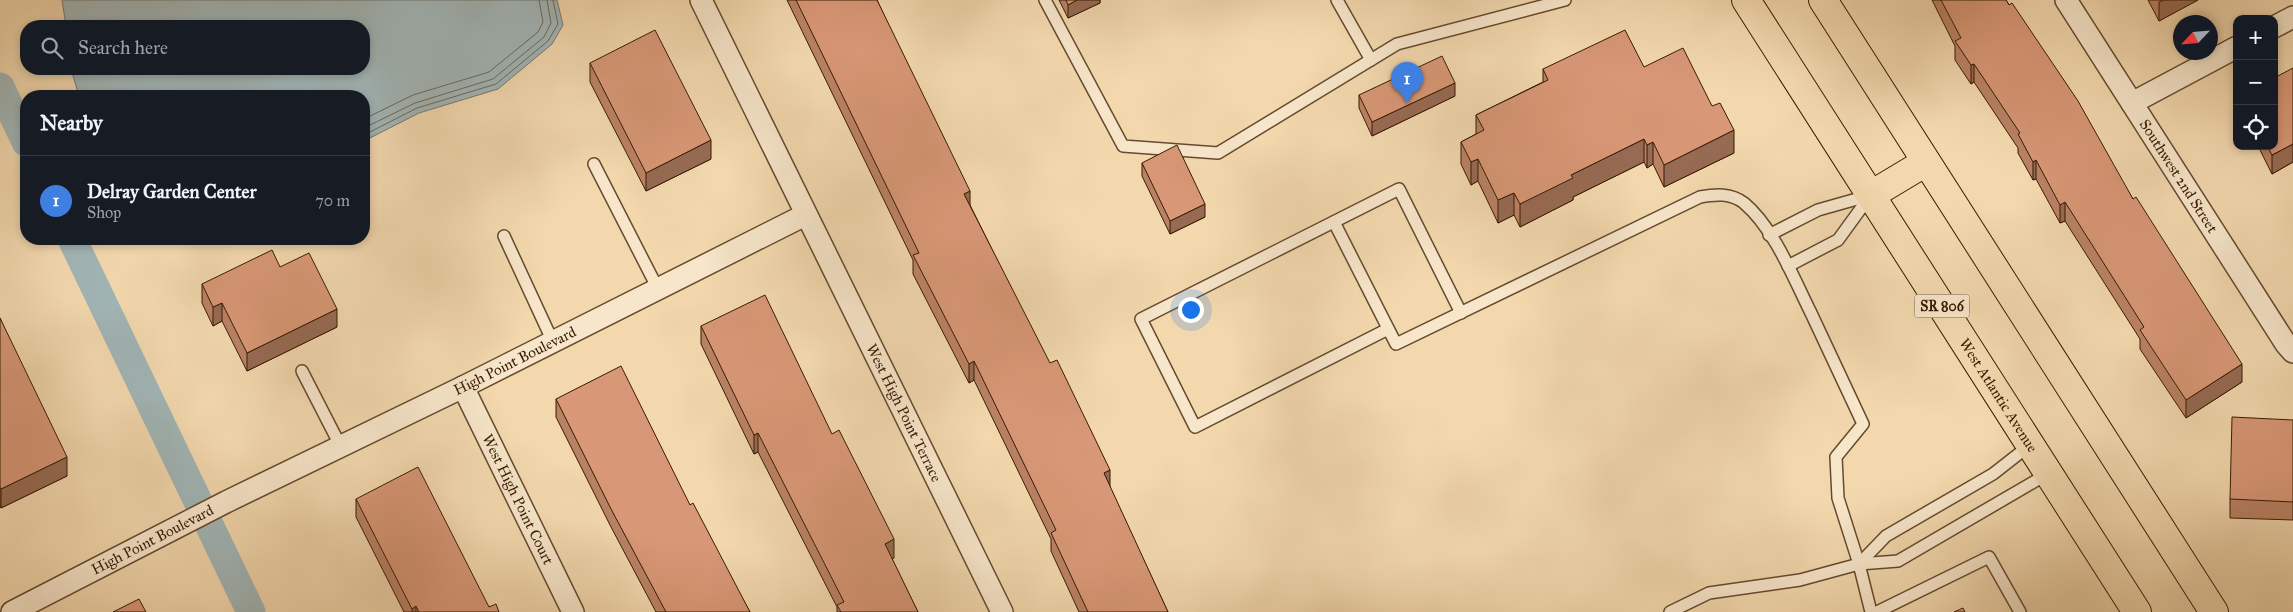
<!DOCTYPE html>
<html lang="en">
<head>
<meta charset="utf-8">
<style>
	body { margin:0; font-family:"IM FELL Great Primer",serif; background:#20242c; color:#f1f3f6 }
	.controls { position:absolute; right:15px; top:15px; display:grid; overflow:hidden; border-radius:10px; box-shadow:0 2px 8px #0003 }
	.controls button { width:45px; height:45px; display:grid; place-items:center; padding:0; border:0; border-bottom:1px solid #363941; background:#171b24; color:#f1f3f6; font:25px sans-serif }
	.compass { position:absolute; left:2173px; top:15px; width:45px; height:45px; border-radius:50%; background:#171b24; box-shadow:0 2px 8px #0003; rotate:244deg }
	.you { position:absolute; left:1190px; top:309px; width:18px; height:18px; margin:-12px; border:4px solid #fff; border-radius:50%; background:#1a73e8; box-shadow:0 0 0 8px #1a73e833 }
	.badge { display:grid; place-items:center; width:32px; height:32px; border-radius:50%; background:#d93025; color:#fff; font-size:16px; font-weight:700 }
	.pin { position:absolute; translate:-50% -41px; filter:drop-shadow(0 1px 2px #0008) }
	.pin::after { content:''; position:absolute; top:26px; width:18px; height:15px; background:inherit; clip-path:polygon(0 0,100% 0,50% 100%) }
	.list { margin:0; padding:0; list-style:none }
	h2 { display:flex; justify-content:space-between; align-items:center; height:65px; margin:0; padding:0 20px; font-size:21px }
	h2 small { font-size:16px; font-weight:400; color:#9ea1a6 }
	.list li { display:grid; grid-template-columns:32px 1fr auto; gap:15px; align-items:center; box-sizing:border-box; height:90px; padding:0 20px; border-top:1px solid #363941 }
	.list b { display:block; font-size:19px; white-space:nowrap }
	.list p { margin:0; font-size:16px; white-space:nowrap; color:#9ea1a6 }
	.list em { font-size:16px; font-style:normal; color:#9ea1a6 }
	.icon { flex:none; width:28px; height:28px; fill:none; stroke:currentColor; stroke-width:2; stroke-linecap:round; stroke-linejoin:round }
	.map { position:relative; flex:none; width:2293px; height:612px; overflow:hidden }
	.search { position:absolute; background:#171b24; box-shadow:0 2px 8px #0003; left:20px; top:20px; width:350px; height:55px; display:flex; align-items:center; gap:12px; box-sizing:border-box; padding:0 18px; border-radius:20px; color:#9ea1a6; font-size:19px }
	.panel { position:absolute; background:#171b24; box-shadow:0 2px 8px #0003; left:20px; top:90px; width:350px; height:155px; border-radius:20px }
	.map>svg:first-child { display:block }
	.water { fill:#a1b6b7; stroke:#77786f }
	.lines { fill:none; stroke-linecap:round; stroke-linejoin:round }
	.shore { stroke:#6c685d; stroke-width:1 }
	.canal { stroke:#a1b6b7; stroke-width:29 }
	.lane-casing { stroke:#664a2e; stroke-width:14 }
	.street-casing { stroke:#664a2e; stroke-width:24 }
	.primary-casing { stroke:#371b03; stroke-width:30 }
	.lane { stroke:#f7e6ca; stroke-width:11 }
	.street { stroke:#f7e6ca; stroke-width:21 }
	.primary { stroke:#f3d8ae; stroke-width:28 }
	.wall { fill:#ba8265; stroke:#371b03 }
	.shaded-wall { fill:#976a53; stroke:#371b03 }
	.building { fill:#d89776; stroke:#371b03 }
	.labels { text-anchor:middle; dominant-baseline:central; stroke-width:5; stroke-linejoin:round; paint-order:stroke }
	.shield { fill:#f7e6ca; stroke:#71583f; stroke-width:1 }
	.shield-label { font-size:14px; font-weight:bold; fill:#371b03 }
	.street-label { font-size:15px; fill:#371b03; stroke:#f7e6ca }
</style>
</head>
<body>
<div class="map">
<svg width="2293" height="612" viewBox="0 0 2293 612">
	<rect width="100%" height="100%" fill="#f3d8ae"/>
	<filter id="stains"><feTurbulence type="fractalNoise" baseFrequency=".004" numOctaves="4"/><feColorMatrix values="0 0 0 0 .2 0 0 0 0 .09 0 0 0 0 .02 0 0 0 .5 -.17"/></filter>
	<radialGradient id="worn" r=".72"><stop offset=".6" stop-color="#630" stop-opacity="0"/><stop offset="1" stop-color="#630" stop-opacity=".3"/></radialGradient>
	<path class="water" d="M 62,0 L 557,0 L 563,25 L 552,44 L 498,89 L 419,113 L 364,141 L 364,96 L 79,96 L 71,69 L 364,69 L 364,26 L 66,26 Z"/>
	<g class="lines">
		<g class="shore">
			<path d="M 364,119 L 413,95 L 489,72 L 538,32 L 543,22 L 539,0"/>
			<path d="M 364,128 L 415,103 L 493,79 L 544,37 L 551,23 L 547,0"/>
			<path d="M 364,135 L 417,108 L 496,84 L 548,41 L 558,24 L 553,0"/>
		</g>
		<g class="canal">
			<path d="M 0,87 L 26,142"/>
			<path d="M 72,239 L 251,612"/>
		</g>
		<g class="lane-casing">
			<g id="lane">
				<path d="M 1045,0 L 1123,146 L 1218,153 L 1397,44 L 1565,0"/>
				<path d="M 1337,0 L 1371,60"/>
				<path d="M 594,164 L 658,289"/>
				<path d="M 1334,222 L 1396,344 L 1700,197 C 1716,194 1731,193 1744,203 C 1774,228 1794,279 1811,313 C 1828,350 1846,387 1863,424 L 1836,457 L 1838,498 L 1859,564 L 1871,612"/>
				<path d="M 1769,235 L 1818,210 L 1871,195"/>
				<path d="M 504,236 L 553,342"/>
				<path d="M 1788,266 L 1838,240 L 1870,196"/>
				<path d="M 1388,329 L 1195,427 L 1141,319 L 1399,189 L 1461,313"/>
				<path d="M 302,371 L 341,447"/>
				<path d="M 1859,564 L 1886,536 L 1993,474 L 2030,445"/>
				<path d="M 1670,612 L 1709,593 L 1800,580 L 1859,564 L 1898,561 L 2049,473"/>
				<path d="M 1877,612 L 1989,557 L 2020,612"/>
			</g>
		</g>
		<g class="street-casing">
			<g id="street">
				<path id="s1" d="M 701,0 L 1002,612"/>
				<path id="s2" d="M 2066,0 L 2286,344 L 2293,352"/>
				<path d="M 2274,27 L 2293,17"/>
				<path d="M 2132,103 L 2237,47"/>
				<path id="s3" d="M 463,387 L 573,612"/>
				<path id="s4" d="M 12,612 L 226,502 L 463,387 L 805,215"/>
			</g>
		</g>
		<g class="primary-casing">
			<g id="primary">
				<path id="s5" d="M 1746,0 L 2137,612"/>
				<path d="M 1823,0 L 2214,612"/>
				<path d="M 1871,195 L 1926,162"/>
			</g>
		</g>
		<use href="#lane" class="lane"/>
		<use href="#street" class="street"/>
		<use href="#primary" class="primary"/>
	</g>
	<g class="wall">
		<path d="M 787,0 L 877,0 L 970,205 L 1110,488 L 1168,612 L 1079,612 L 1051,551 L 1051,539 L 974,380 L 969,383 L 913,274 L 913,260 Z"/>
		<path d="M 1059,0 L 1100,0 L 1100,3 L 1068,18 Z"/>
		<path d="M 1932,0 L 2006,0 L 2133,199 L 2242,382 L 2186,418 L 2140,349 L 2140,339 L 2065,221 L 2060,223 L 2036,179 L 2033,180 L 2018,153 L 2018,148 L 1974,82 L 1971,84 L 1955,60 L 1955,46 Z"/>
		<path d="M 2148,0 L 2198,0 L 2159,21 Z"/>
		<path d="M 590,63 L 711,159 L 646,191 L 590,82 Z"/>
		<path d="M 1644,67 L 1734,153 L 1664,187 L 1653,164 L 1647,168 L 1644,162 L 1573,197 L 1573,200 L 1520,227 L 1514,215 L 1498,223 L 1478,181 L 1471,185 L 1461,164 L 1461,142 L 1476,134 L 1476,115 L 1543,82 L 1543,69 Z"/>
		<path d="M 2293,68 L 2293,162 L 2272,174 L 2258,146 L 2274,146 Z"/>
		<path d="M 1359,95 L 1455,96 L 1372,136 L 1359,108 Z"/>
		<path d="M 1142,163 L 1205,217 L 1170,234 L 1142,176 Z"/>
		<path d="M 280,267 L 337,327 L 247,371 L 222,321 L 213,326 L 202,303 L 202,284 Z"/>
		<path d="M 0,318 L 67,476 L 1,508 L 0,505 Z"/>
		<path d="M 701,326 L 832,434 L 894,558 L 892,559 L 918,612 L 837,612 L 837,607 L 758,452 L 754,454 L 701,344 Z"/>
		<path d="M 556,399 L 690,505 L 750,612 L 656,612 L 611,527 L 556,417 Z"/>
		<path d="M 2293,420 L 2293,520 L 2230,518 L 2230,499 Z"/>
		<path d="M 356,499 L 489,607 L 499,612 L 404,612 L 356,517 Z"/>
	</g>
	<g class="shaded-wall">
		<path d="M 1077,0 L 1100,0 L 1100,3 L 1068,18 L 1068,5 Z"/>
		<path d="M 2164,0 L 2198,0 L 2159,21 L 2159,2 Z"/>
		<path d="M 1974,64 L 1974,82 L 1971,84 L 1971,65 Z"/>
		<path d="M 1455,83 L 1455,96 L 1372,136 L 1372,122 Z"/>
		<path d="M 1734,130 L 1734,153 L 1664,187 L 1664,165 Z"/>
		<path d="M 1644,139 L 1644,162 L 1573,197 L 1573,200 L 1520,227 L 1520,204 L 1571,175 Z"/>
		<path d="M 711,140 L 711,159 L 646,191 L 646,173 Z"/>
		<path d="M 1653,142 L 1653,164 L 1647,168 L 1647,145 Z"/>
		<path d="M 2293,144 L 2293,162 L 2272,174 L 2272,155 Z"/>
		<path d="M 1478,159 L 1478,181 L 1471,185 L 1471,162 Z"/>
		<path d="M 2036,160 L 2036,179 L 2033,180 L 2033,162 Z"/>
		<path d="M 970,191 L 970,210 L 964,194 Z"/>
		<path d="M 1514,193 L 1514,215 L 1498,223 L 1498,200 Z"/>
		<path d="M 2065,202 L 2065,221 L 2060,223 L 2060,205 Z"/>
		<path d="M 1205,204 L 1205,217 L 1170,234 L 1170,221 Z"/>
		<path d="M 222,303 L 222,321 L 213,326 L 213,307 Z"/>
		<path d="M 337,309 L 337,327 L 247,371 L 247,353 Z"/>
		<path d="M 974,361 L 974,380 L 969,383 L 969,364 Z"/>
		<path d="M 2242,364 L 2242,382 L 2186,418 L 2186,400 Z"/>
		<path d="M 758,433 L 758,452 L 754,454 L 754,435 Z"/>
		<path d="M 67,457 L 67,476 L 1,508 L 1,489 Z"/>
		<path d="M 1110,470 L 1110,489 L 1104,473 Z"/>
		<path d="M 894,539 L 894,558 L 885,562 L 885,544 Z"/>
		<path d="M 416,606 L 416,612 L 412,612 L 412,609 Z"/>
	</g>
	<g class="building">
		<path d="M 796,0 L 877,0 L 970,191 L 964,194 L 1050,363 L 1057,360 L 1110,470 L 1104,473 L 1168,612 L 1088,612 L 1051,533 L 1056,530 L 974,361 L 969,364 L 913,255 L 919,253 Z"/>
		<path d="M 1066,0 L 1077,0 L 1068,5 Z"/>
		<path d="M 1941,0 L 2006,0 L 2009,5 L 2012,3 L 2078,101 L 2133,199 L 2136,197 L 2242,364 L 2186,400 L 2140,330 L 2144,327 L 2065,202 L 2060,205 L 2036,160 L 2033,162 L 2018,134 L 2020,133 L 1974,64 L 1971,65 L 1955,41 L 1961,38 Z"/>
		<path d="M 655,30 L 711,140 L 646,173 L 590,63 Z"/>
		<path d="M 1625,30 L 1644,67 L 1683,48 L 1712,106 L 1720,103 L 1734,130 L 1664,165 L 1653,142 L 1647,145 L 1644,139 L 1571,175 L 1573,178 L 1520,204 L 1514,193 L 1498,200 L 1478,159 L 1471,162 L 1461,142 L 1484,130 L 1476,115 L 1548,80 L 1543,69 Z"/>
		<path d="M 1442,56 L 1455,83 L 1372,122 L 1359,95 Z"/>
		<path d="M 2293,68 L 2293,144 L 2272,155 L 2267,146 L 2274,146 L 2274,78 Z"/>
		<path d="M 1177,145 L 1205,204 L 1170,221 L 1142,163 Z"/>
		<path d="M 272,250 L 280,267 L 309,253 L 337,309 L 247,353 L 222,303 L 213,307 L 202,284 Z"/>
		<path d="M 765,295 L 832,434 L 839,430 L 894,539 L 885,544 L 918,612 L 841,612 L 837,605 L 844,602 L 758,433 L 754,435 L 701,326 Z"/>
		<path d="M 0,318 L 67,457 L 1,489 L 0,487 Z"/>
		<path d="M 621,366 L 690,505 L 693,503 L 750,612 L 666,612 L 611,509 L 556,399 Z"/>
		<path d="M 2232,417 L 2293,420 L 2293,502 L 2230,499 Z"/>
		<path d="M 418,467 L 489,607 L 496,604 L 499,612 L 419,612 L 416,606 L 412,609 L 356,499 Z"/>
		<path d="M 139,599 L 146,612 L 113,612 Z"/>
		<path d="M 1963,608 L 1965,612 L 1954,612 Z"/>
	</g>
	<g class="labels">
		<rect class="shield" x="1914.5" y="294.5" width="55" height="23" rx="4"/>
		<g class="shield-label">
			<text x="1942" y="306">SR 806</text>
		</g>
		<g class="street-label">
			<text stroke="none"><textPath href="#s2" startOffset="209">Southwest 2nd Street</textPath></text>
			<text stroke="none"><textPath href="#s4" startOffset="562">High Point Boulevard</textPath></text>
			<text stroke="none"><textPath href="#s5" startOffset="469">West Atlantic Avenue</textPath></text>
			<text stroke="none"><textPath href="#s1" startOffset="460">West High Point Terrace</textPath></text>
			<text stroke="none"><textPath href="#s3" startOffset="125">West High Point Court</textPath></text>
			<text stroke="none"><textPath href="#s4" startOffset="158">High Point Boulevard</textPath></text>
		</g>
	</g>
	<rect width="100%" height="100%" filter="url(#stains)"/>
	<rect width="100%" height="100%" fill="url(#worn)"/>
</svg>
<div class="controls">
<button>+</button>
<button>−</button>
<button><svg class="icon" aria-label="locate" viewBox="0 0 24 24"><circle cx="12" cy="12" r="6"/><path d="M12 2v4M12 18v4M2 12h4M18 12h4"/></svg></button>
</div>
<svg class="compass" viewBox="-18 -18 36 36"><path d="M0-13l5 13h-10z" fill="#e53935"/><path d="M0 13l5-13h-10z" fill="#9ea1a6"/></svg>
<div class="you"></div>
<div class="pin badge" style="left:1407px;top:103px;background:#3f7fe0">1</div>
<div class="search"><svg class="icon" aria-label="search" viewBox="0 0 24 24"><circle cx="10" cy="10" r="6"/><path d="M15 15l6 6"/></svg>Search here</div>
<section class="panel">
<h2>Nearby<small></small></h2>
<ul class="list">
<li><span class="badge" style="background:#3f7fe0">1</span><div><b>Delray Garden Center</b><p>Shop</p></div><em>70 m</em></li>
</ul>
</section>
</div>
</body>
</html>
